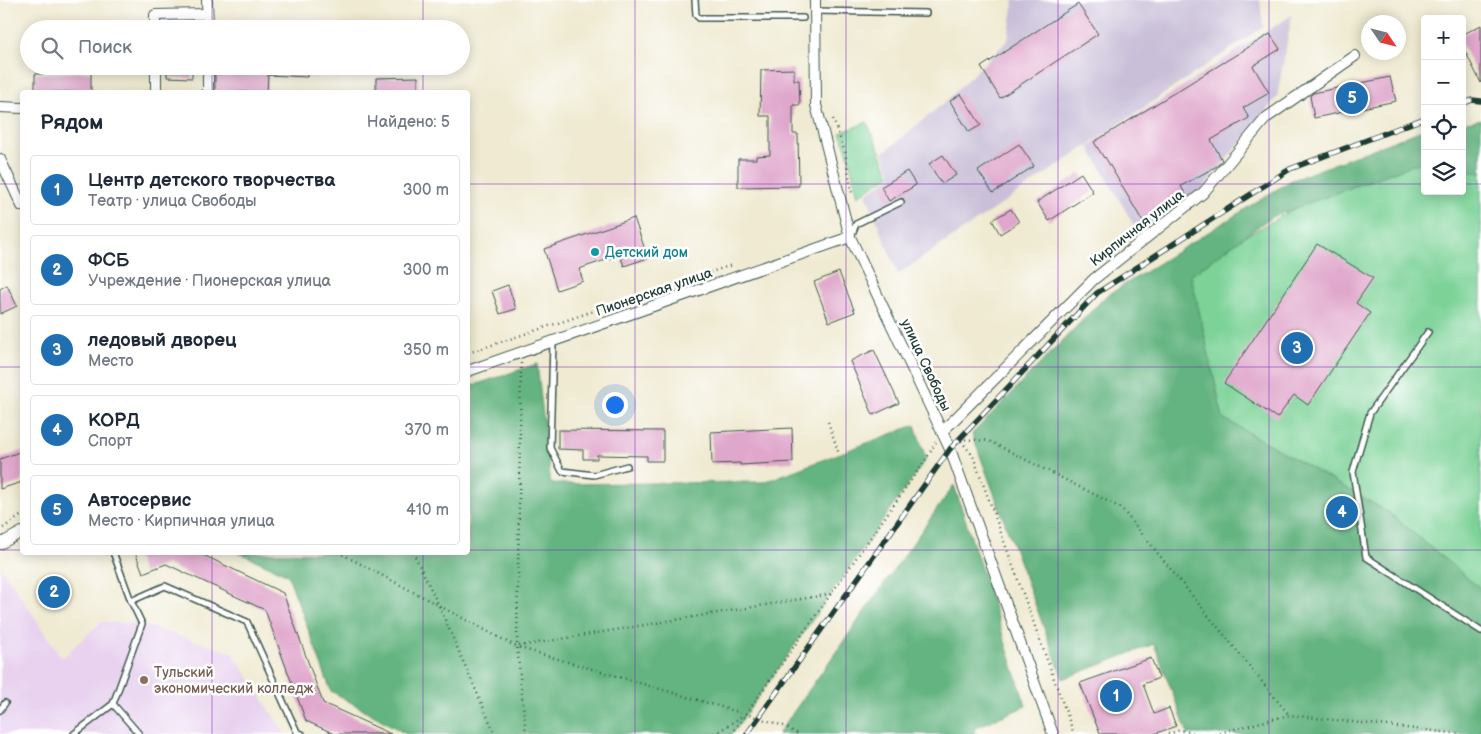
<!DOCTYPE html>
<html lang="ru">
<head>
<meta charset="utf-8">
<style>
	body { margin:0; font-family:"Balsamiq Sans",sans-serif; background:#f2f2f3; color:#1f2937 }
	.controls { position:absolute; right:15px; top:15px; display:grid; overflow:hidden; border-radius:5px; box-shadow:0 2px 12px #0003 }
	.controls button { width:45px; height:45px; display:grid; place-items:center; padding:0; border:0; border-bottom:1px solid #e0e1e3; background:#fff; color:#1f2937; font:25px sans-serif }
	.compass { position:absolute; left:1361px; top:15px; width:45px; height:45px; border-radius:50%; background:#fff; box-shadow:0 2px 12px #0003; rotate:125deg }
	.you { position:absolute; left:614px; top:404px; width:18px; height:18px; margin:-12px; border:4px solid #fff; border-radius:50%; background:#1a73e8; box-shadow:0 0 0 8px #1a73e833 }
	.badge { display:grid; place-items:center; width:32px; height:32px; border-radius:50%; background:#1f6fb2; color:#fff; font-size:16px; font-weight:700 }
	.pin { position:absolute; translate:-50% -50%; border:2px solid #fff; box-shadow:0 1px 5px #0006 }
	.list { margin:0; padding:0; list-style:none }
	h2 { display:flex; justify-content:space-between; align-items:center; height:65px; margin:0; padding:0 20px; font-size:21px }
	h2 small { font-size:16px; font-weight:400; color:#747a83 }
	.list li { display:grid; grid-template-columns:32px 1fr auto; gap:15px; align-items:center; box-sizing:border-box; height:70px; margin:0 10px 10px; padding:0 10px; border:1px solid #e0e1e3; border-radius:5px }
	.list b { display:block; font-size:19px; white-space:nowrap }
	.list p { margin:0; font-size:16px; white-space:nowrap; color:#747a83 }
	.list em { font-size:16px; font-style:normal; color:#747a83 }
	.icon { flex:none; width:28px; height:28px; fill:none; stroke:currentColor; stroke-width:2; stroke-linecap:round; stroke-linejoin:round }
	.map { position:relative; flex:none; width:1481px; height:734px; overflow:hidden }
	.search { position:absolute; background:#fff; box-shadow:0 2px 12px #0003; left:20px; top:20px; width:450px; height:55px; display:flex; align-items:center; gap:12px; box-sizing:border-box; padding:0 18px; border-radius:28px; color:#747a83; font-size:19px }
	.panel { position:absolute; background:#fff; box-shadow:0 2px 12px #0003; left:20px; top:90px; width:450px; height:465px; border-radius:5px }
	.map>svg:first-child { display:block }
	.built { fill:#e8d2ef }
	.industrial { fill:#c9bfd8 }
	.green { fill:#7bd297; stroke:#4d8866 }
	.forest { fill:#64b480; stroke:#42785a }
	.building { fill:#e0a7cc }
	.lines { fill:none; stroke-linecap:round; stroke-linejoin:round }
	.service-casing { stroke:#3e574c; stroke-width:8 }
	.minor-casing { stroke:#3e574c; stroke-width:12 }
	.path { stroke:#3e574c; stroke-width:2.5; stroke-dasharray:1 4; stroke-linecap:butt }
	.service { stroke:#fff; stroke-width:5 }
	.minor { stroke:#fff; stroke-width:10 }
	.rail-casing { stroke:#1f3d34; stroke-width:5.5 }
	.rail { stroke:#fff; stroke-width:4; stroke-dasharray:11; stroke-linecap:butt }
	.grid { fill:none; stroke:#7b2cbf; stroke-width:1; stroke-opacity:0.55 }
	.culture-dot { fill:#0f9aa8; stroke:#fff; stroke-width:2 }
	.education-dot { fill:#8d6e63; stroke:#fff; stroke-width:2 }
	.labels { text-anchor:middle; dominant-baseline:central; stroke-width:5; stroke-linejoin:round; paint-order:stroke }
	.street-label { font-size:14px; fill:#1f3d34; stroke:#fff }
	.culture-label { font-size:14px; fill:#0d838f; stroke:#fff; text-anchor:start }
	.education-label { font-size:14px; fill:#785e54; stroke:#fff; text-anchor:start }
</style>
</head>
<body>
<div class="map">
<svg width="1481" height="734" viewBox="0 0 1481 734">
	<rect width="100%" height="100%" fill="#fff"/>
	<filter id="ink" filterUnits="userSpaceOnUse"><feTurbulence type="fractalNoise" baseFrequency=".02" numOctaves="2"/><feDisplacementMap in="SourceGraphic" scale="10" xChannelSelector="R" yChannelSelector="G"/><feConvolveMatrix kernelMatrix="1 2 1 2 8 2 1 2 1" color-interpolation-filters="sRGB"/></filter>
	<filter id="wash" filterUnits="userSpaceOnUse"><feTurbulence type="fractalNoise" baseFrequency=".0096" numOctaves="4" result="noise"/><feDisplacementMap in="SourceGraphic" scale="20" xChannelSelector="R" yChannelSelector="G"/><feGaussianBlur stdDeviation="1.12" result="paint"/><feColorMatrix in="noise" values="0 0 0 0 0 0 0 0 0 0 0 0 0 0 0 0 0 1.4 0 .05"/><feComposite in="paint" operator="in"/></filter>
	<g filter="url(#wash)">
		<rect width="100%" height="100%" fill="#efead1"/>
		<path class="built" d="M 0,566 L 62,658 L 101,622 L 142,624 L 233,653 L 285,734 L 0,734 Z"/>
		<g class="industrial">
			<path d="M 1014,0 L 1260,0 L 1263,27 L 898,274 L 866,194 L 892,176 L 883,153 L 944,103 L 1008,40 Z"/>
			<path d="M 1292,15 L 1277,97 L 1198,194 L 1139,234 L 1089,147 Z"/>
		</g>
		<g class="green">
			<path d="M 867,122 L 890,175 L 858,196 L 847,151 L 840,133 Z"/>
			<path d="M 1481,145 L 1481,732 L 1111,312 L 1336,185 L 1425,156 L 1425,191 L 1462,191 L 1462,148 Z"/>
		</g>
		<g class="forest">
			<path d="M 1481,119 L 1481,173 L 1462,170 L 1462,123 Z"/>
			<path d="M 1425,129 L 1425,164 L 1418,163 L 1271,217 L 1191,275 L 1223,418 L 1388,512 L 1481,589 L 1481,734 L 1188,734 L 1154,644 L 1063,679 L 972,434 L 1105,297 L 1290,181 Z"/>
			<path d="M 537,364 L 551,484 L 764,482 L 915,425 L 926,459 L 732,734 L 406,734 L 331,691 L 288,575 L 240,553 L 468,552 L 468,387 Z"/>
			<path d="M 954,485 L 1026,706 L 974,728 L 975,734 L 778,734 Z"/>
		</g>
		<g id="blocks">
			<g class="building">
				<path d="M 1078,4 L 1098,34 L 1000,98 L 981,67 Z"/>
				<path d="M 1481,25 L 1481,83 L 1462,45 L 1462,35 Z"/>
				<path d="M 1270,34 L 1280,49 L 1253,66 L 1269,93 L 1243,108 L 1249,118 L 1211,140 L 1222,160 L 1217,166 L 1181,186 L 1187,197 L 1143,222 L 1105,157 L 1104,158 L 1094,142 Z"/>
				<path d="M 167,66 L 192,66 L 192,78 L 167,77 Z"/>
				<path d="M 265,66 L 307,66 L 307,77 L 268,75 L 267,92 L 215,92 L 215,71 L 264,71 Z"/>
				<path d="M 794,69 L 794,80 L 799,80 L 800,105 L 793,105 L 793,134 L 798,134 L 799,186 L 738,187 L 738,159 L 756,159 L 756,156 L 770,155 L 770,116 L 760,116 L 761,70 Z"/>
				<path d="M 91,72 L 91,92 L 35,92 L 35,74 Z"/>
				<path d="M 418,77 L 418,92 L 376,92 L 376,78 Z"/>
				<path d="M 1390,77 L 1396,101 L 1314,118 L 1310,96 L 1313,93 Z"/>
				<path d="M 961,94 L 981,125 L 969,132 L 950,101 Z"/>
				<path d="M 1019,144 L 1034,166 L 993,193 L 978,171 Z"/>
				<path d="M 943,155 L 956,175 L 942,184 L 929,164 Z"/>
				<path d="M 907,171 L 916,185 L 889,201 L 881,187 Z"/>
				<path d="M 1081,173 L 1093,192 L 1049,221 L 1037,202 Z"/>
				<path d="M 1011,209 L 1019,222 L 1000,234 L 992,220 Z"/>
				<path d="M 634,218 L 648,258 L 624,266 L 620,255 L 579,269 L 583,281 L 557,290 L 544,249 Z"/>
				<path d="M 1317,244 L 1373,278 L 1356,303 L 1370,313 L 1308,405 L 1294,395 L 1277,418 L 1224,383 Z"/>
				<path d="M 839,272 L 855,312 L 829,322 L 814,282 Z"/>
				<path d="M 7,285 L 17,306 L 0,314 L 0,289 Z"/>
				<path d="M 508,285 L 516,309 L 500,314 L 492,291 Z"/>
				<path d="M 874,350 L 899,403 L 873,415 L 850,361 Z"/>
				<path d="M 792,428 L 793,462 L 740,465 L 740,463 L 712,464 L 711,432 Z"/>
				<path d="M 558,430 L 663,431 L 663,461 L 647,461 L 647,456 L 597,455 L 597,459 L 583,459 L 583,450 L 558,449 Z"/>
				<path d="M 22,451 L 22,482 L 0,489 L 0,459 Z"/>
				<path d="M 135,552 L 197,552 L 283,593 L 323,703 L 391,734 L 335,734 L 306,721 L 265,610 L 166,564 L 143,573 Z"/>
				<path d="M 1151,658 L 1159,678 L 1143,684 L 1154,714 L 1169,708 L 1176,726 L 1154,734 L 1100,734 L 1080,683 Z"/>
			</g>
		</g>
	</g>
	<g filter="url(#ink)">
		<use href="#blocks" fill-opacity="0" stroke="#3e574c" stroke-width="1"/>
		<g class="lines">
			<g class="service-casing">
				<g id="service">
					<path d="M 695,0 L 696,15 L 699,18 L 803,18"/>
					<path d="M 815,11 L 926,13"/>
					<path d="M 852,234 L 856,224 L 901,202"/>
					<path d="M 1428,332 L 1370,413 L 1353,472 L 1366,557 L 1481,631"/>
					<path d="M 553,342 L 550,448 L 562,471 L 594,475 L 627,466"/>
					<path d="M 131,601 L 165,586 L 247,622 L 297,732 L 302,734"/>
					<path d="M 113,704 L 139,734"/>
					<path d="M 0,710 L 5,703"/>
					<path d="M 74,734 L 113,704 L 142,624 L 131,601 L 113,552"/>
				</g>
			</g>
			<g class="minor-casing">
				<g id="minor">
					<path d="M 207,0 L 208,29"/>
					<path d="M 815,0 L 816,105 L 850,237 L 950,449 L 1053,734"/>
					<path d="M 155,29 L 155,15 L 207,14"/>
					<path d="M 156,66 L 156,92"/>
					<path d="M 208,66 L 208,92"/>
					<path d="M 0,107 L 22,108"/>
					<path d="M 0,159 L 22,206"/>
					<path d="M 468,371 L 850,237"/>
					<path d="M 942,432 L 1094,279 L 1203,193 L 1266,118 L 1355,56"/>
					<path d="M 0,544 L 22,532"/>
				</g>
			</g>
			<g class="path">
				<path d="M 833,119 L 845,152 L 852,194"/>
				<path d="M 468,353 L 732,265"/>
				<path d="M 521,363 L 517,647 L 526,734"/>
				<path d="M 828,422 L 839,454"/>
				<path d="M 958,437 L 973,456 L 1074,734"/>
				<path d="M 960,439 L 989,441 L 1121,508 L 1289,715"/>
				<path d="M 3,528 L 22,515"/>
				<path d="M 338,552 L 517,647 L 759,718 L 784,726 L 798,734"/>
				<path d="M 413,552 L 439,606 L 495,734"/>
				<path d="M 519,646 L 831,594"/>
				<path d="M 715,734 L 744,715"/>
				<path d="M 732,734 L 926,459 L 936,442"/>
				<path d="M 1168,734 L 1181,730 L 1199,734"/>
				<path d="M 1215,734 L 1289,715 L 1461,734"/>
			</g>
			<use href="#service" class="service"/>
			<use href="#minor" class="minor"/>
			<g class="rail-casing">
				<g id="rail">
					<path d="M 1462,104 L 1472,100 L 1481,101"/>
					<path d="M 747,734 L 950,449 L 1097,293 L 1290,169 L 1425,118"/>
				</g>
			</g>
			<use href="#rail" class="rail"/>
		</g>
	</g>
	<path class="grid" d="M 212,0 L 212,29M 423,0 L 423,29M 635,0 L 635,734M 846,0 L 846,734M 1058,0 L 1058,734M 1269,0 L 1269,734M 212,66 L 212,92M 423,66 L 423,92M 0,184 L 22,184M 468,184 L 1425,184M 1462,184 L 1481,184M 0,367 L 22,367M 468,367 L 1481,367M 0,550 L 22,550M 468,550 L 1481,550M 212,552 L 212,734M 423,552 L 423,734"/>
	<circle class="culture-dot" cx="595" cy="252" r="5"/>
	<circle class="education-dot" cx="144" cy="680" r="5"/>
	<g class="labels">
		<g class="street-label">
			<text transform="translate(1137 228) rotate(-38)">Кирпичная улица</text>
			<text transform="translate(654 292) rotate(-19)">Пионерская улица</text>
			<text transform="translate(926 365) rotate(65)">улица Свободы</text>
		</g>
		<g class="culture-label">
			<text x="605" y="252">Детский дом</text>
		</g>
		<g class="education-label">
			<text x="154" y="672">Тульский<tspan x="154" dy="16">экономический колледж</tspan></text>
		</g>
	</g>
</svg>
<div class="controls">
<button>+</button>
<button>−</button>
<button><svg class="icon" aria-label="locate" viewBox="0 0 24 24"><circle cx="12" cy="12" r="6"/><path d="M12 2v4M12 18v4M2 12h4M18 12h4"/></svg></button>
<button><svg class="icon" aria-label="layers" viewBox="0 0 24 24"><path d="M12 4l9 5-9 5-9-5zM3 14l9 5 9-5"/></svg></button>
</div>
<svg class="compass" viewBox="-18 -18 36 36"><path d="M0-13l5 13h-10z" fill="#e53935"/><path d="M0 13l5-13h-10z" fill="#747a83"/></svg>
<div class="you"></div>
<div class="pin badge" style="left:1116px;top:696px">1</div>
<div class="pin badge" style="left:54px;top:592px">2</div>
<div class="pin badge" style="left:1297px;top:348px">3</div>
<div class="pin badge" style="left:1342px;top:512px">4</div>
<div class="pin badge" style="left:1352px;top:98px">5</div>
<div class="search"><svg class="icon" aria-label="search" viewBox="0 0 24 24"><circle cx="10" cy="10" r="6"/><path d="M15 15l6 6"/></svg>Поиск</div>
<section class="panel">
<h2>Рядом<small>Найдено: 5</small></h2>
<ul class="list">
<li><span class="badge">1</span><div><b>Центр детского творчества</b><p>Театр · улица Свободы</p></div><em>300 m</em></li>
<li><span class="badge">2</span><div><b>ФСБ</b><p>Учреждение · Пионерская улица</p></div><em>300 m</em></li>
<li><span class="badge">3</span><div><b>ледовый дворец</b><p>Место</p></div><em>350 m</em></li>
<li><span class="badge">4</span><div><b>КОРД</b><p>Спорт</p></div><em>370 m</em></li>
<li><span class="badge">5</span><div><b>Автосервис</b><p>Место · Кирпичная улица</p></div><em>410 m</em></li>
</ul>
</section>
</div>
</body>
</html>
